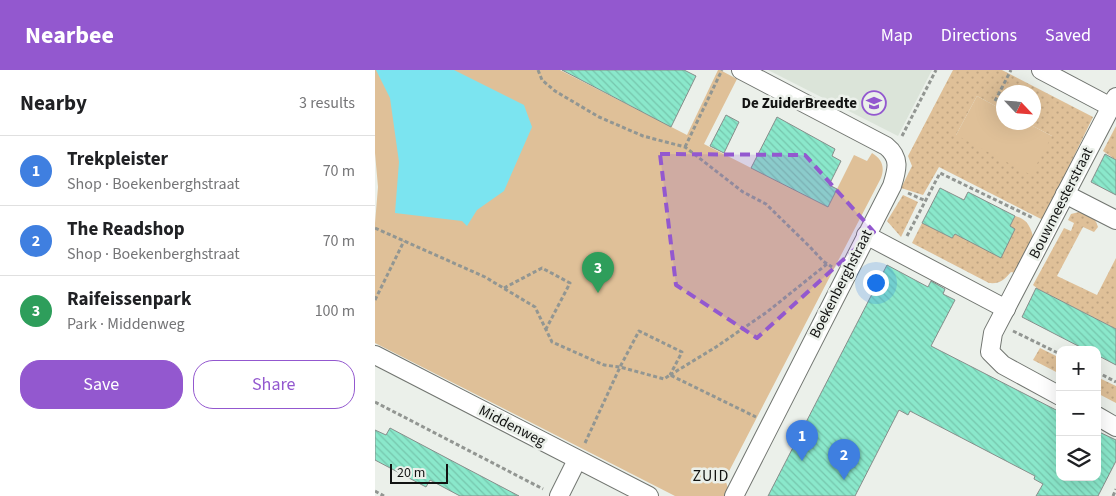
<!DOCTYPE html>
<html lang="en">
<head>
<meta charset="utf-8">
<style>
	body { margin:0; font-family:"Source Sans 3",sans-serif; background:#f6f6f6; color:#202124 }
	.controls { position:absolute; right:15px; bottom:15px; display:grid; overflow:hidden; border-radius:10px; box-shadow:0 5px 20px #0002 }
	.controls button { width:45px; height:45px; display:grid; place-items:center; padding:0; border:0; border-bottom:1px solid #e0e0e0; background:#fff; color:#202124; font:25px sans-serif }
	.compass { position:absolute; left:621px; top:15px; width:45px; height:45px; border-radius:50%; background:#fff; box-shadow:0 5px 20px #0002; rotate:116deg }
	.scale { position:absolute; left:15px; bottom:12px; width:58px; box-sizing:border-box; padding-left:5px; border:2px solid #121312; border-top:0; font-size:14px; line-height:18px; white-space:nowrap; color:#121312; -webkit-text-stroke:4px #ebf0ea; paint-order:stroke }
	.you { position:absolute; left:500px; top:212px; width:18px; height:18px; margin:-12px; border:4px solid #fff; border-radius:50%; background:#1a73e8; box-shadow:0 0 0 8px #1a73e833 }
	.badge { display:grid; place-items:center; width:32px; height:32px; border-radius:50%; background:#9358cf; color:#fff; font-size:16px; font-weight:700 }
	.pin { position:absolute; translate:-50% -41px; filter:drop-shadow(0 1px 2px #0008) }
	.pin::after { content:''; position:absolute; top:26px; width:18px; height:15px; background:inherit; clip-path:polygon(0 0,100% 0,50% 100%) }
	.list { margin:0; padding:0; list-style:none }
	h2 { display:flex; justify-content:space-between; align-items:center; height:65px; margin:0; padding:0 20px; font-size:21px }
	h2 small { font-size:16px; font-weight:400; color:#757577 }
	.list li { display:grid; grid-template-columns:32px 1fr auto; gap:15px; align-items:center; box-sizing:border-box; height:70px; padding:0 20px; border-top:1px solid #e0e0e0 }
	.list b { display:block; font-size:19px; white-space:nowrap }
	.list p { margin:0; font-size:16px; white-space:nowrap; color:#757577 }
	.list em { font-size:16px; font-style:normal; color:#757577 }
	.actions { display:flex; gap:10px; padding:15px 20px }
	.actions a { flex:1; padding:11px 0; border:1px solid #9358cf; border-radius:20px; text-align:center; font-size:18px; color:#9358cf }
	.actions .main { background:#9358cf; color:#fff }
	.icon { flex:none; width:28px; height:28px; fill:none; stroke:currentColor; stroke-width:2; stroke-linecap:round; stroke-linejoin:round }
	.map { position:relative; flex:none; width:741px; height:426px; overflow:hidden }
	header { display:flex; align-items:center; gap:30px; box-sizing:border-box; height:70px; padding:0 25px; background:#9358cf; color:#fff }
	header strong { font-size:24px }
	nav { display:flex; gap:28px; margin-inline-start:auto; font-size:18px }
	main { display:flex }
	aside { flex:1; background:#fff }
	.map>svg:first-child { display:block }
	.built { fill:#dbe4d9 }
	.grass { fill:url(#grass-dots); fill-rule:evenodd }
	.green { fill:#dfc098 }
	.water { fill:#7be4f0 }
	.building { fill:url(#building-back-hatch); stroke:#878e8b }
	.lines { fill:none; stroke-linecap:round; stroke-linejoin:round }
	.street-casing { stroke:#717570; stroke-width:20 }
	.path { stroke:#929692; stroke-width:3; stroke-dasharray:4 2.5; stroke-linecap:butt }
	.street { stroke:#fff; stroke-width:18 }
	.marked { fill:#9358cf; fill-opacity:0.2; stroke:#9358cf; stroke-width:4; stroke-dasharray:10 6; stroke-linejoin:round }
	.labels { text-anchor:middle; dominant-baseline:central; stroke-width:5; stroke-linejoin:round; paint-order:stroke }
	.poi-label { font-size:15px; font-weight:bold; fill:#121312; stroke:#ebf0ea; text-anchor:end }
	.street-label { font-size:15px; fill:#121312; stroke:#ebf0ea }
	.neighbourhood-label { font-size:16px; letter-spacing:1px; fill:#121312; stroke:#ebf0ea }
</style>
</head>
<body>
<header>
<strong>Nearbee</strong>
<nav><a>Map</a><a>Directions</a><a>Saved</a></nav>
</header>
<main>
<aside>
<h2>Nearby<small>3 results</small></h2>
<ul class="list">
<li><span class="badge" style="background:#3f7fe0">1</span><div><b>Trekpleister</b><p>Shop · Boekenberghstraat</p></div><em>70 m</em></li>
<li><span class="badge" style="background:#3f7fe0">2</span><div><b>The Readshop</b><p>Shop · Boekenberghstraat</p></div><em>70 m</em></li>
<li><span class="badge" style="background:#2e9e5b">3</span><div><b>Raifeissenpark</b><p>Park · Middenweg</p></div><em>100 m</em></li>
</ul>
<div class="actions"><a class="main">Save</a><a>Share</a></div>
</aside>
<div class="map">
<svg width="741" height="426" viewBox="0 0 741 426">
	<defs>
		<pattern id="grass-dots" width="8" height="8" patternUnits="userSpaceOnUse" patternTransform="scale(1.25)"><rect width="8" height="8" fill="#dfc098"/><path d="M2 2h.1M6 6h.1" fill="none" stroke="#bea482" stroke-width="1.8" stroke-linecap="round"/></pattern>
		<pattern id="building-back-hatch" width="6" height="6" patternUnits="userSpaceOnUse" patternTransform="scale(1.25)"><rect width="6" height="6" fill="#8ae8cb"/><path d="M-1 5l2 2M0 0l6 6M5-1l2 2" fill="none" stroke="#76c6ad"/></pattern>
	</defs>
	<rect width="100%" height="100%" fill="#ebf0ea"/>
	<path class="built" d="M 393,0 L 557,0 L 523,66 Z"/>
	<g class="grass">
		<path d="M 578,0 L 627,0 L 718,47 L 668,150 L 564,97 L 548,125 L 526,118 L 537,96 L 533,86 ZM 628,22 L 658,22 L 658,52 L 652,53 L 677,66 L 581,65 L 602,26 L 628,40 Z"/>
		<path d="M 741,56 L 741,90 L 728,81 Z"/>
		<path d="M 528,125 L 543,132 L 526,167 L 512,151 Z"/>
		<path d="M 704,142 C 713,144 720,146 723,157 L 719,162 L 708,157 L 682,206 L 722,225 L 741,188 L 741,259 L 663,219 L 658,215 L 689,158 L 696,161 L 699,153 L 693,150 L 696,144 Z"/>
		<path d="M 640,146 C 653,149 656,158 659,170 L 641,203 L 636,202 C 629,210 625,214 614,213 L 537,173 L 547,153 L 577,168 L 580,164 L 626,187 L 640,159 L 635,156 Z"/>
		<path d="M 665,278 L 685,288 L 685,304 L 658,290 Z"/>
		<path d="M 722,307 L 741,316 L 741,333 L 722,323 Z"/>
	</g>
	<g class="green">
		<path d="M 0,0 L 185,0 L 312,65 L 343,0 L 345,0 L 362,9 L 329,74 L 453,137 L 479,85 L 492,91 L 497,83 C 507,89 510,97 506,108 L 350,409 L 353,418 L 349,426 L 300,426 L 0,273 L 0,153 L 3,117 L 0,83 Z"/>
		<path d="M 602,26 L 628,40 L 628,52 L 652,53 L 677,66 L 656,105 L 581,65 Z"/>
	</g>
	<path class="water" d="M 1,0 L 79,0 L 149,35 L 157,57 L 129,121 L 102,140 L 92,156 L 87,151 L 20,143 L 24,92 L 15,28 Z"/>
	<g class="building">
		<path d="M 187,0 L 309,0 L 321,6 L 296,57 Z"/>
		<path d="M 351,45 L 364,52 L 349,83 L 335,76 Z"/>
		<path d="M 402,47 L 460,79 L 457,86 L 466,91 L 454,115 L 462,119 L 453,137 L 376,98 Z"/>
		<path d="M 730,84 L 741,90 L 741,125 L 716,112 Z"/>
		<path d="M 565,118 L 589,130 L 593,122 L 640,146 L 635,156 L 640,159 L 626,188 L 580,164 L 577,168 L 547,153 Z"/>
		<path d="M 512,195 L 553,217 L 556,211 L 570,219 L 568,224 L 580,230 L 556,276 L 685,342 L 685,407 L 722,407 L 722,361 L 741,370 L 741,391 L 723,426 L 661,426 L 668,414 L 659,409 L 660,406 L 535,341 L 533,345 L 524,340 L 480,426 L 393,426 Z"/>
		<path d="M 661,218 L 741,259 L 741,295 L 722,285 L 722,280 L 711,280 L 647,247 Z"/>
		<path d="M 15,358 L 83,394 L 144,426 L 85,426 L 55,410 L 51,417 L 0,390 L 0,360 L 11,365 Z"/>
	</g>
	<g class="lines">
		<g class="street-casing">
			<g id="street">
				<path d="M 666,0 L 736,37"/>
				<path d="M 690,124 L 741,150"/>
				<path d="M 491,165 L 631,239"/>
				<path d="M 0,285 L 274,426"/>
				<path d="M 685,326 L 628,295 L 615,282 L 618,263 L 741,27"/>
				<path d="M 722,346 L 741,357"/>
				<path d="M 184,426 L 202,390"/>
				<path d="M 359,426 L 517,116 C 522,100 526,88 511,76 L 366,0"/>
			</g>
		</g>
		<g class="path">
			<path d="M 163,0 L 167,10 L 180,21 L 224,47 L 268,66 L 310,77 L 368,122 L 391,134 L 435,177 L 448,191 L 457,197"/>
			<path d="M 620,31 L 636,0"/>
			<path d="M 527,66 L 561,0"/>
			<path d="M 310,77 L 347,0"/>
			<path d="M 533,123 L 551,131"/>
			<path d="M 0,158 L 110,207 L 160,237 L 177,272 L 229,295 L 245,297 L 289,309 L 295,305 L 381,347"/>
			<path d="M 532,166 L 565,103 L 658,148"/>
			<path d="M 129,218 L 167,198 L 195,213 L 171,259"/>
			<path d="M 0,230 L 29,171"/>
			<path d="M 638,261 L 685,284"/>
			<path d="M 722,302 L 741,312"/>
			<path d="M 295,305 L 341,277 L 392,242 L 452,194"/>
			<path d="M 0,332 L 168,419"/>
			<path d="M 210,373 L 245,297 L 264,261 L 307,282 L 295,305"/>
			<path d="M 0,421 L 9,426"/>
			<path d="M 738,426 L 741,419"/>
		</g>
		<use href="#street" class="street"/>
	</g>
	<path class="marked" d="M 285,84 L 430,85 L 499,162 L 382,268 L 301,215 Z"/>
	<defs>
		<g id="school-ring" transform="scale(1.25)"><circle r="9.5" fill="#ebf0ea" stroke="#9358cf" stroke-width="1.5"/><path d="M0-5L7-2L0 1L-7-2ZM-4 1L0 2.5L4 1V4Q0 6-4 4Z" fill="#9358cf"/></g>
	</defs>
	<g fill-rule="evenodd">
		<use href="#school-ring" x="499" y="33"/>
	</g>
	<g class="labels">
		<g class="poi-label">
			<text x="482" y="33">De ZuiderBreedte</text>
		</g>
		<g class="street-label">
			<text transform="translate(686 133) rotate(-63)">Bouwmeesterstraat</text>
			<text transform="translate(466 214) rotate(-63)">Boekenberghstraat</text>
			<text transform="translate(137 356) rotate(27)">Middenweg</text>
		</g>
		<g class="neighbourhood-label">
			<text x="336" y="406">ZUID</text>
		</g>
	</g>
</svg>
<div class="controls">
<button>+</button>
<button>−</button>
<button><svg class="icon" aria-label="layers" viewBox="0 0 24 24"><path d="M12 4l9 5-9 5-9-5zM3 14l9 5 9-5"/></svg></button>
</div>
<svg class="compass" viewBox="-18 -18 36 36"><path d="M0-13l5 13h-10z" fill="#e53935"/><path d="M0 13l5-13h-10z" fill="#757577"/></svg>
<div class="scale">20 m</div>
<div class="you"></div>
<div class="pin badge" style="left:427px;top:391px;background:#3f7fe0">1</div>
<div class="pin badge" style="left:469px;top:410px;background:#3f7fe0">2</div>
<div class="pin badge" style="left:223px;top:223px;background:#2e9e5b">3</div>
</div>
</main>
</body>
</html>
